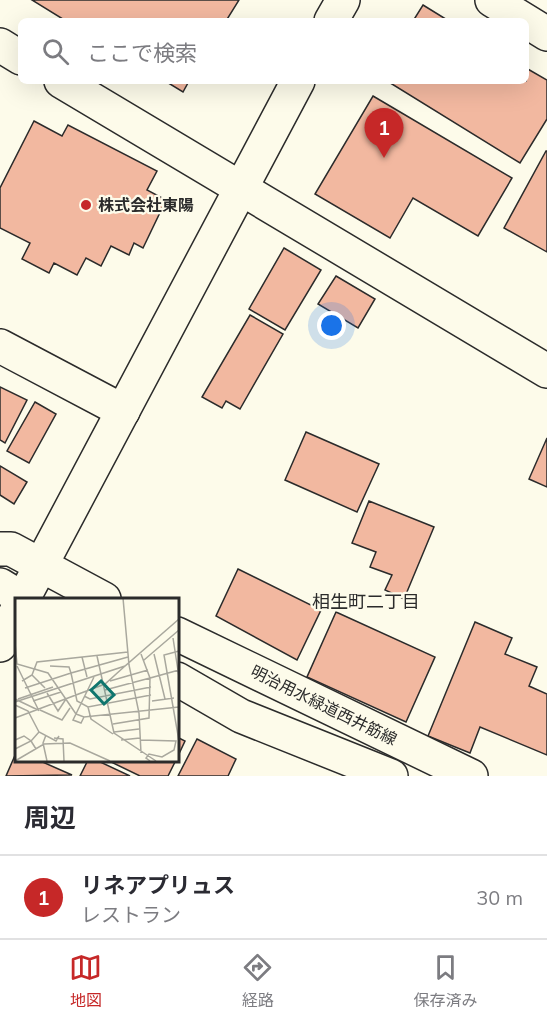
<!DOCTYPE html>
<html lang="ja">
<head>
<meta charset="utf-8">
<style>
	body { margin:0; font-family:Mulish,"Noto Sans JP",sans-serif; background:#f2f2f3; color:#2b2b33 }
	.you { position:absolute; left:332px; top:326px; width:21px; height:21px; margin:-15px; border:4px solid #fff; border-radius:50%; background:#1a73e8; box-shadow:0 0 0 9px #1a73e833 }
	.badge { display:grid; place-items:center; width:39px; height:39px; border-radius:50%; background:#c62828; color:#fff; font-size:20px; font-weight:700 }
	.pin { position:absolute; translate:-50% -50px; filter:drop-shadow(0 2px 3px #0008) }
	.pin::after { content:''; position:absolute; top:32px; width:21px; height:18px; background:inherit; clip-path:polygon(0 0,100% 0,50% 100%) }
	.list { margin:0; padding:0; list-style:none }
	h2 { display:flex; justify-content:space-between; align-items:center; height:78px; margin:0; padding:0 24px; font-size:26px }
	h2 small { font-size:20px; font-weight:400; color:#7c7c81 }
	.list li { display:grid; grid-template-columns:39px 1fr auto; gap:18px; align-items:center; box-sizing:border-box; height:84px; padding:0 24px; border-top:2px solid #e1e1e2 }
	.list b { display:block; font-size:22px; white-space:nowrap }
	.list p { margin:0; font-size:20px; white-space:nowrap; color:#7c7c81 }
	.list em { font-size:20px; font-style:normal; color:#7c7c81 }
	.icon { flex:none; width:33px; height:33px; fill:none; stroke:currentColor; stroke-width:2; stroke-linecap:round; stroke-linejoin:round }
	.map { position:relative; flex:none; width:547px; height:776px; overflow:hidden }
	.search { position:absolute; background:#fff; box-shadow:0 6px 24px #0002; left:18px; right:18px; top:18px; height:66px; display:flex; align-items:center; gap:15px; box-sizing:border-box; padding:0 21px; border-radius:9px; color:#7c7c81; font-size:22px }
	.sheet { height:162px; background:#fff }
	nav { display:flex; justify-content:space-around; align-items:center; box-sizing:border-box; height:84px; border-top:2px solid #e1e1e2; background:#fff; font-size:16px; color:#7c7c81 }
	nav a { display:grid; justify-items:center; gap:3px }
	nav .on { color:#c62828 }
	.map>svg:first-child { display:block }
	.building { fill:#f2b8a0; stroke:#2b2b2b; stroke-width:1.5 }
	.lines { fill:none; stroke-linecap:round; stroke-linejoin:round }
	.street-casing { stroke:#2b2b2b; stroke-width:36 }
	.secondary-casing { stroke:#2b2b2b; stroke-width:36 }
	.street { stroke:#fdfbea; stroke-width:33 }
	.secondary { stroke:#fdfbea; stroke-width:33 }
	.poi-dot { fill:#c62828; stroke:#fdfbea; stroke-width:2 }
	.labels { text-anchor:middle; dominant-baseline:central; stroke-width:4.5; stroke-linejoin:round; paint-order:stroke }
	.poi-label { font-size:16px; font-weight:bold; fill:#2b2b2b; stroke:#fdfbea; text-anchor:start }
	.street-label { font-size:16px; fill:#2b2b2b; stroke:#fdfbea }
	.neighbourhood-label { font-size:18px; fill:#2b2b2b; stroke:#fdfbea }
	.inset-road { fill:none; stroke:#a9a89e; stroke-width:1.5 }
	.view { fill:#0f766e; fill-opacity:0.15; stroke:#0f766e; stroke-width:3 }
	.inset-edge { fill:none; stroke:#2b2b2b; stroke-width:3 }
</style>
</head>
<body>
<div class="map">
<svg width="547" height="776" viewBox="0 0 547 776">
	<rect width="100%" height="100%" fill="#fdfbea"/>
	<g class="building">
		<path d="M 32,0 L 239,0 L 226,21 L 66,21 Z"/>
		<path d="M 423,5 L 449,21 L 413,21 Z"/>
		<path d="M 526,68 L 547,80 L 547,119 L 520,163 L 387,81 L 526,81 Z"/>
		<path d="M 165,81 L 189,81 L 183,92 Z"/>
		<path d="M 373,96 L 512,178 L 478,236 L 413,198 L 390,238 L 315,194 Z"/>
		<path d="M 34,121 L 62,136 L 68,125 L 157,171 L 147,190 L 166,200 L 143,248 L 134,243 L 129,255 L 111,246 L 101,266 L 86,258 L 77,275 L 54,263 L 49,273 L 22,259 L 30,243 L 0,228 L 0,188 Z"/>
		<path d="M 546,151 L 547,151 L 547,252 L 504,228 Z"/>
		<path d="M 284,248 L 321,270 L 285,330 L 249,309 Z"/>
		<path d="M 336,276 L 375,299 L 358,328 L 318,304 Z"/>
		<path d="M 250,315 L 283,334 L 240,409 L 226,401 L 222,408 L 202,397 Z"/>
		<path d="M 0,387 L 27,400 L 5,443 L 0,440 Z"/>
		<path d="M 35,402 L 56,414 L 29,463 L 7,451 Z"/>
		<path d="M 306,432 L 379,464 L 357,512 L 285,480 Z"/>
		<path d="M 547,438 L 547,487 L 529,479 Z"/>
		<path d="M 0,466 L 27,482 L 14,504 L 0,495 Z"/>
		<path d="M 369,501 L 434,527 L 404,599 L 385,590 L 392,575 L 370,567 L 376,552 L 352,543 Z"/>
		<path d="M 238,569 L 321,610 L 297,660 L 216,616 Z"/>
		<path d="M 336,612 L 435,657 L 406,722 L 307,677 Z"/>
		<path d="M 475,622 L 512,638 L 505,654 L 537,667 L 529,686 L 547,694 L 547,755 L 480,727 L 470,753 L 428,736 Z"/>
		<path d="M 177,737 L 185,741 L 177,758 Z"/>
		<path d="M 197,739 L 236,759 L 228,776 L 178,776 Z"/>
		<path d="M 16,753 L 16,760 L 38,760 L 72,775 L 6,776 Z"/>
		<path d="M 88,760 L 96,760 L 130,776 L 80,776 Z"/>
		<path d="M 107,760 L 176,760 L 168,776 L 140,776 Z"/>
	</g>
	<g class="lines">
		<g class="street-casing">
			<g id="street">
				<path d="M 492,0 L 547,34"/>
				<path d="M 331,21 L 343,0"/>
				<path d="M 0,45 L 21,58"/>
				<path d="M 61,81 L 547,371"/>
				<path d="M 0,346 L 123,411"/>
				<path d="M 0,549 L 11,549 L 104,599"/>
				<path d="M 23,599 L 298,81"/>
				<path d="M 177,634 L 471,776"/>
				<path d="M 0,645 L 16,612"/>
			</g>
		</g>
		<g class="secondary-casing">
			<g id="secondary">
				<path d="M 0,585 L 23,599"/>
				<path d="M 177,679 L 241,716 L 391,776"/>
			</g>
		</g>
		<use href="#street" class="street"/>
		<use href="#secondary" class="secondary"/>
	</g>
	<circle class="poi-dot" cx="86" cy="205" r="6"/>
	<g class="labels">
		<g class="poi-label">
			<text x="98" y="205">株式会社東陽</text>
		</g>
		<g class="street-label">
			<text transform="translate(324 705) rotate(26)">明治用水緑道西井筋線</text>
		</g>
		<g class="neighbourhood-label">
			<text x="366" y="601">相生町二丁目</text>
		</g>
	</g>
	<g transform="translate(15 598)">
		<rect width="164" height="164" fill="#fdfbea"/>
		<path class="inset-road" d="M 108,0 L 114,67 L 124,115 L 126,155M 158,40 L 164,79M 0,45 L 2,66 L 33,75 L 61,116M 164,53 L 149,57 L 164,143M 126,56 L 135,80 L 164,72M 139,56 L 150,101M 82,58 L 99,135 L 141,163M 67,59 L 72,79M 129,62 L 164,32M 2,68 L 24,113M 35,68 L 54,69 L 56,75 L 113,59M 17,77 L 30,90M 7,83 L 17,77 L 22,64 L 113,54M 95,83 L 133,72M 10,90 L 56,75 L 62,103 L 73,109 L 136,97M 90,92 L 135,80 L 134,120 L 98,126M 32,95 L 43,113 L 51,101M 69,98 L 75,101 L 136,89M 0,101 L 23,112M 3,101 L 38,89M 18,103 L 46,94M 137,103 L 159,100M 0,104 L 110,68 L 164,21M 0,107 L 13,113 L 24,134 L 41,143 L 44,138M 73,109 L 76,121 L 98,136M 25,112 L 47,122 L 55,110M 61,116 L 69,119 L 164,109M 69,119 L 66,125 L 58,122 L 79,79M 0,120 L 90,86 L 110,68M 99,134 L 124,131M 31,137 L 28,145 L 32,163M 39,140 L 48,141 L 49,163M 0,142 L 9,138 L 16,143 L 0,151M 106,142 L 125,140M 125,142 L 161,143 L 159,152 L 147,159 L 134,156 L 131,160 L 135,163M 21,151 L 16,143 L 24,134M 0,163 L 29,146 L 55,145 L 95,163"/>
		<path class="view" d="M 86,83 L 99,97 L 89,106 L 76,92 Z"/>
		<rect width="164" height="164" class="inset-edge"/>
	</g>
</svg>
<div class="you"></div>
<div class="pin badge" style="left:384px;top:158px">1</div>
<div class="search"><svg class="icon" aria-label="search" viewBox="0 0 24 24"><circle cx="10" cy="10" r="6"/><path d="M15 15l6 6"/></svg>ここで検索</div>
</div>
<section class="sheet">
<h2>周辺<small></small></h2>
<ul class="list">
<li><span class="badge">1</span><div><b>リネアプリュス</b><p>レストラン</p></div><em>30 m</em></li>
</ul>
</section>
<nav>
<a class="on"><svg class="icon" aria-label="map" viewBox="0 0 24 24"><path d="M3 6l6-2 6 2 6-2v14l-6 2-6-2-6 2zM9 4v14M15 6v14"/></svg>地図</a>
<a><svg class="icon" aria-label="directions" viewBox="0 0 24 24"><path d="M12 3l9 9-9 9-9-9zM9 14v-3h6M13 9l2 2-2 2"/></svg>経路</a>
<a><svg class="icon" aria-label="saved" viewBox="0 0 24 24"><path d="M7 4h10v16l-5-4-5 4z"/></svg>保存済み</a>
</nav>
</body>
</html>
